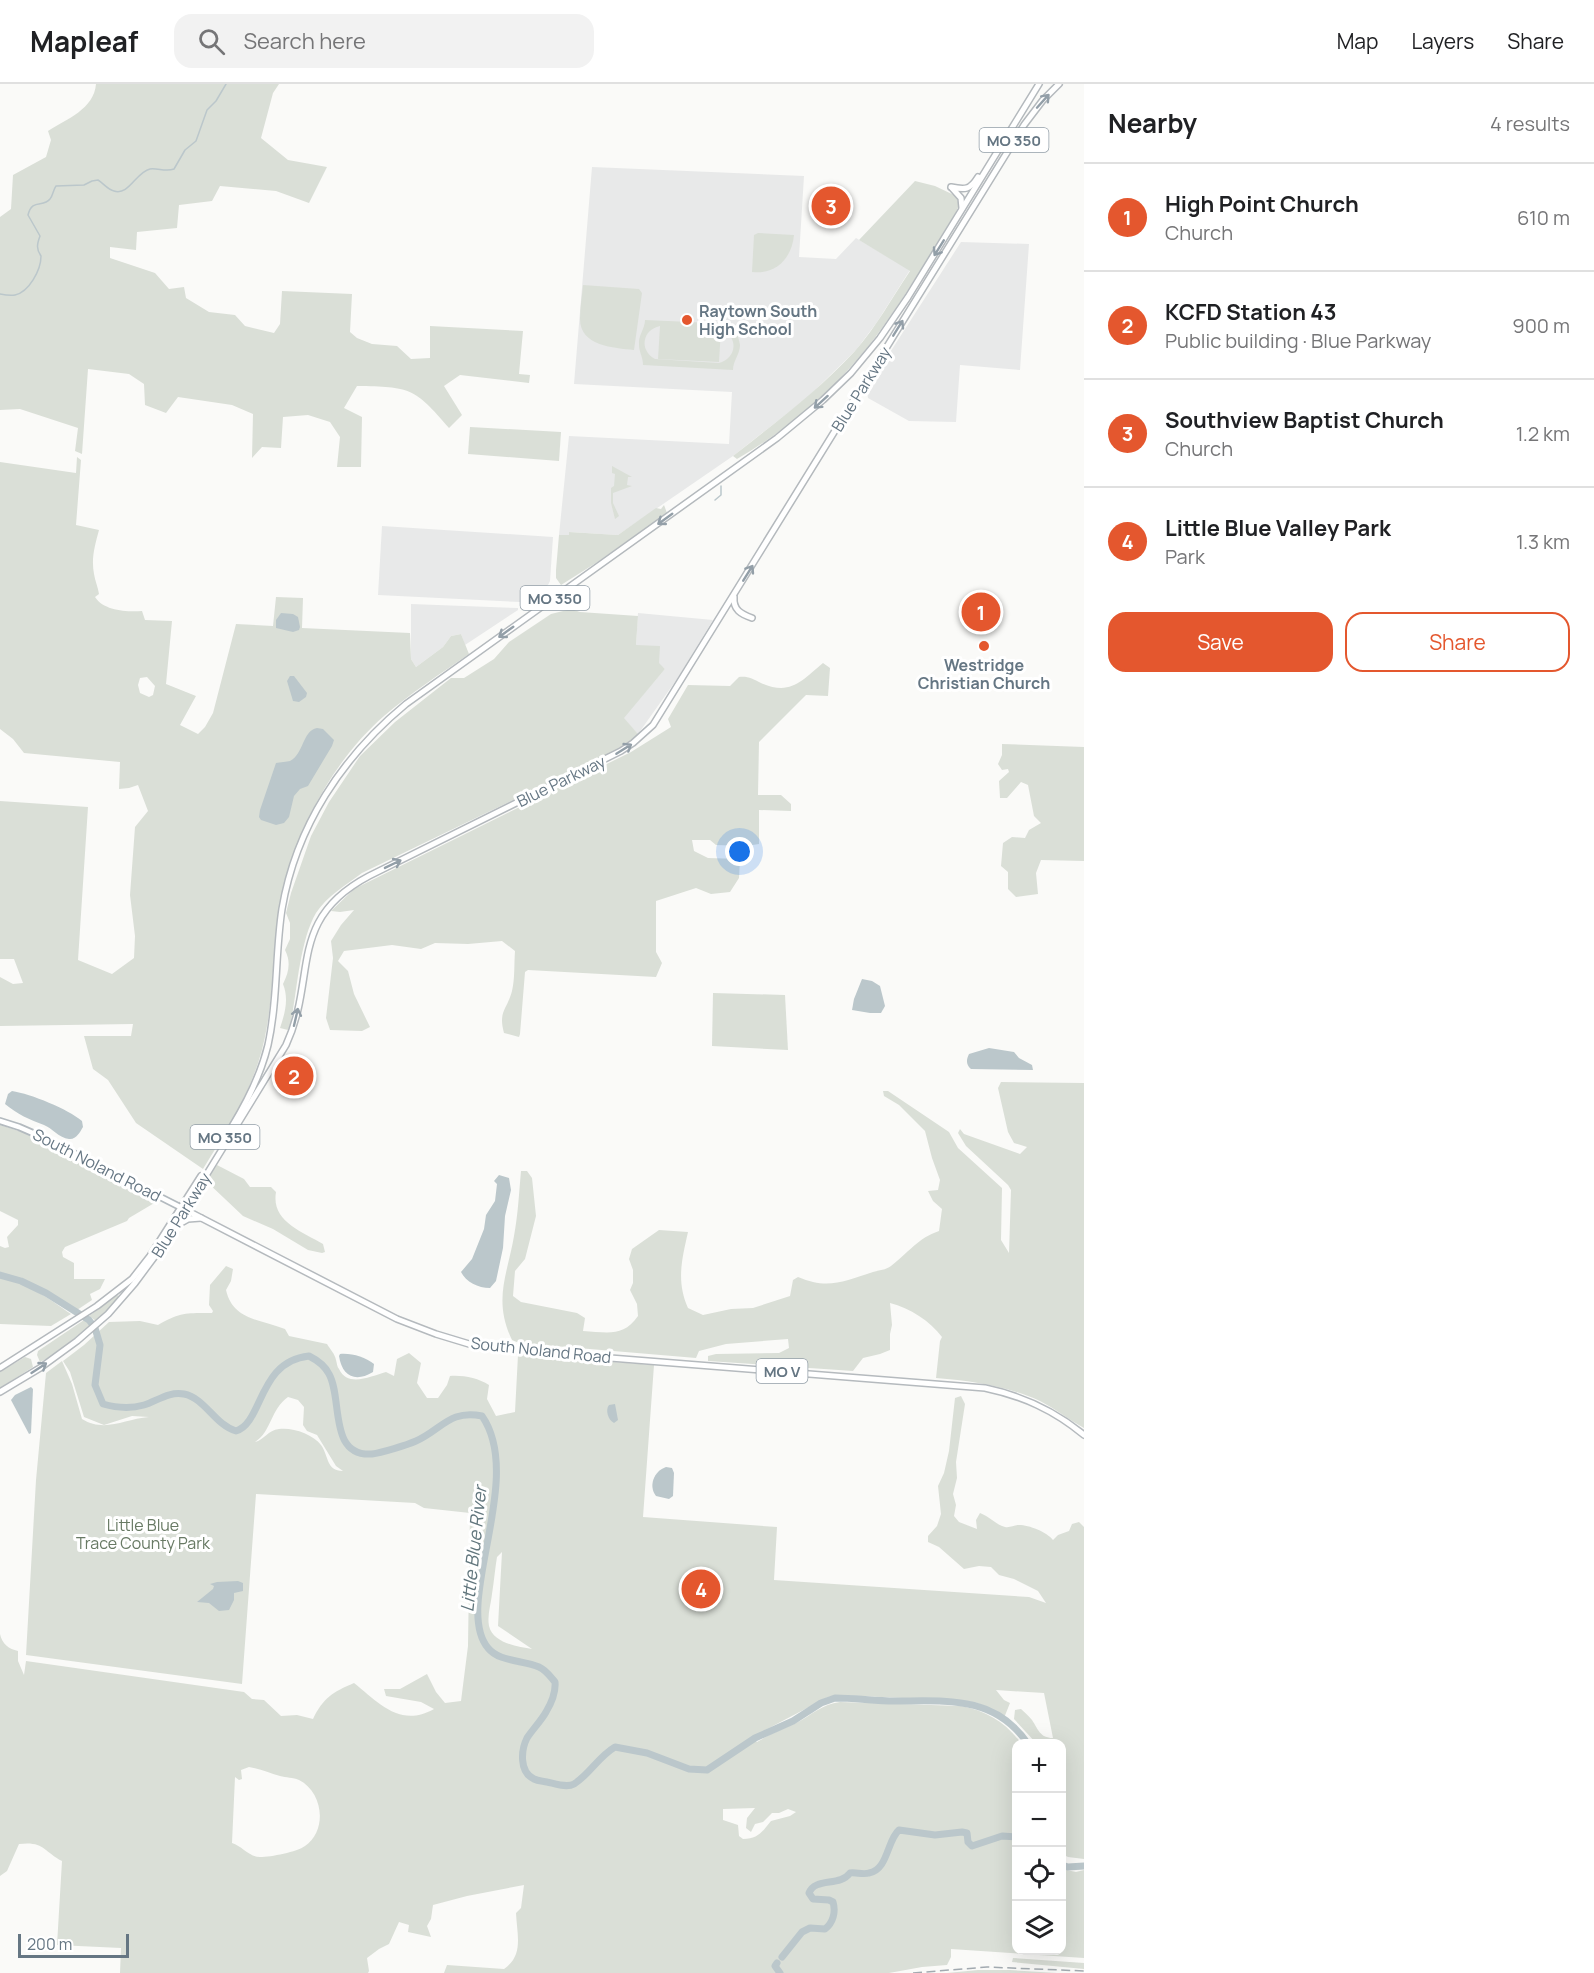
<!DOCTYPE html>
<html lang="en">
<head>
<meta charset="utf-8">
<style>
	body { margin:0; font-family:Manrope,sans-serif; background:#f2f2f2; color:#202124 }
	.controls { position:absolute; right:18px; bottom:18px; display:grid; overflow:hidden; border-radius:12px; box-shadow:0 6px 24px #0002 }
	.controls button { width:54px; height:54px; display:grid; place-items:center; padding:0; border:0; border-bottom:2px solid #e0e0e0; background:#fff; color:#202124; font:30px sans-serif }
	.scale { position:absolute; left:18px; bottom:15px; width:111px; box-sizing:border-box; padding-left:6px; border:3px solid #657683; border-top:0; font-size:16px; line-height:21px; white-space:nowrap; color:#657683; -webkit-text-stroke:4px #fff; paint-order:stroke }
	.you { position:absolute; left:740px; top:768px; width:21px; height:21px; margin:-15px; border:4px solid #fff; border-radius:50%; background:#1a73e8; box-shadow:0 0 0 9px #1a73e833 }
	.badge { display:grid; place-items:center; width:39px; height:39px; border-radius:50%; background:#e4572e; color:#fff; font-size:20px; font-weight:700 }
	.pin { position:absolute; translate:-50% -50%; border:3px solid #fff; box-shadow:0 2px 6px #0006 }
	.list { margin:0; padding:0; list-style:none }
	h2 { display:flex; justify-content:space-between; align-items:center; height:78px; margin:0; padding:0 24px; font-size:26px }
	h2 small { font-size:20px; font-weight:400; color:#757577 }
	.list li { display:grid; grid-template-columns:39px 1fr auto; gap:18px; align-items:center; box-sizing:border-box; height:108px; padding:0 24px; border-top:2px solid #e0e0e0 }
	.list b { display:block; font-size:22px; white-space:nowrap }
	.list p { margin:0; font-size:20px; white-space:nowrap; color:#757577 }
	.list em { font-size:20px; font-style:normal; color:#757577 }
	.actions { display:flex; gap:12px; padding:18px 24px }
	.actions a { flex:1; padding:14px 0; border:2px solid #e4572e; border-radius:18px; text-align:center; font-size:21px; color:#e4572e }
	.actions .main { background:#e4572e; color:#fff }
	.icon { flex:none; width:33px; height:33px; fill:none; stroke:currentColor; stroke-width:2; stroke-linecap:round; stroke-linejoin:round }
	.map { position:relative; flex:none; width:1084px; height:1889px; overflow:hidden }
	header { display:flex; align-items:center; gap:36px; box-sizing:border-box; height:84px; padding:0 30px; background:#fff; border-bottom:2px solid #e0e0e0 }
	header strong { font-size:28px }
	nav { display:flex; gap:33px; margin-inline-start:auto; font-size:21px }
	.search { width:420px; height:54px; background:#f2f2f2; display:flex; align-items:center; gap:15px; box-sizing:border-box; padding:0 21px; border-radius:18px; color:#757577; font-size:22px }
	main { display:flex }
	aside { flex:1; background:#fff }
	.map>svg:first-child { display:block }
	.built { fill:#e8e9e9 }
	.green { fill:#dadfd7; fill-rule:evenodd }
	.water { fill:#bbc7cb }
	.lines { fill:none; stroke-linecap:round; stroke-linejoin:round }
	.stream { stroke:#bbc7cb; stroke-width:1.5 }
	.river { stroke:#bbc7cb; stroke-width:7 }
	.secondary-casing { stroke:#b3babf; stroke-width:8 }
	.primary-casing { stroke:#b5babe; stroke-width:8 }
	.trunk-casing { stroke:#b4b9bd; stroke-width:8 }
	.secondary { stroke:#fff; stroke-width:4.5 }
	.primary { stroke:#fff; stroke-width:5 }
	.trunk { stroke:#fff; stroke-width:5 }
	.rail { stroke:#a2aab0; stroke-width:1.5; stroke-dasharray:9 4.5; stroke-linecap:butt }
	.oneway { stroke:#939fa8 }
	.poi-dot { fill:#e4572e; stroke:#fff; stroke-width:2 }
	.labels { text-anchor:middle; dominant-baseline:central; stroke-width:6; stroke-linejoin:round; paint-order:stroke }
	.shield { fill:#fff; stroke:#939fa8; stroke-width:1.5 }
	.shield-label { font-size:15px; font-weight:bold; fill:#657683 }
	.poi-label { font-size:16px; font-weight:bold; fill:#657683; stroke:#fff; text-anchor:start }
	.street-label { font-size:16px; fill:#657683; stroke:#fff }
	.park-label { font-size:16px; fill:#687a64; stroke:#fff }
	.water-label { font-size:18px; font-style:italic; fill:#60757c; stroke:#fff }
</style>
</head>
<body>
<header>
<strong>Mapleaf</strong>
<div class="search"><svg class="icon" aria-label="search" viewBox="0 0 24 24"><circle cx="10" cy="10" r="6"/><path d="M15 15l6 6"/></svg>Search here</div>
<nav><a>Map</a><a>Layers</a><a>Share</a></nav>
</header>
<main>
<div class="map">
<svg width="1084" height="1889" viewBox="0 0 1084 1889">
	<rect width="100%" height="100%" fill="#fafaf8"/>
	<g class="built">
		<path d="M 592,83 L 804,92 L 799,173 L 836,175 L 856,154 L 910,186 L 877,238 L 856,266 L 808,313 L 733,372 L 618,451 L 569,448 L 569,451 L 559,451 L 569,352 L 729,360 L 732,308 L 574,300 Z"/>
		<path d="M 961,158 L 1029,160 L 1020,286 L 960,281 L 956,338 L 909,337 L 868,314 L 867,308 L 869,301 Z"/>
		<path d="M 382,442 L 553,453 L 550,497 L 548,501 L 526,517 L 520,518 L 378,511 Z"/>
		<path d="M 411,520 L 518,524 L 518,526 L 465,561 L 461,550 L 451,552 L 443,563 L 416,583 L 411,575 Z"/>
		<path d="M 638,529 L 713,536 L 677,595 L 638,650 L 623,634 L 665,585 L 636,561 Z"/>
	</g>
	<g class="green">
		<path d="M 96,0 L 279,0 L 273,9 L 261,54 L 288,76 L 327,83 L 309,119 L 276,107 L 220,102 L 212,117 L 179,121 L 177,144 L 137,148 L 136,166 L 110,163 L 110,174 L 155,189 L 169,205 L 184,203 L 186,214 L 209,228 L 235,231 L 245,242 L 274,249 L 280,240 L 282,207 L 352,210 L 350,248 L 357,254 L 372,260 L 397,262 L 411,275 L 430,274 L 430,242 L 523,247 L 519,290 L 530,291 L 529,299 L 460,291 L 444,302 L 462,331 L 449,344 C 414,303 410,303 357,302 L 344,324 L 362,333 L 361,383 L 337,383 L 340,353 L 330,338 L 308,331 L 283,333 L 281,364 L 262,363 L 252,374 L 253,330 L 232,321 L 178,313 L 166,329 L 145,321 L 144,300 L 129,290 L 88,285 L 82,370 L 75,367 L 78,344 L 20,325 L 0,326 L 0,133 L 11,125 L 13,91 L 46,73 L 51,56 L 48,47 C 67,35 94,25 96,0 Z"/>
		<path d="M 915,97 L 935,102 L 956,112 L 959,121 L 956,128 C 932,167 909,207 882,244 C 844,297 794,342 737,375 L 733,372 C 775,339 818,307 855,267 C 876,243 892,214 910,187 L 859,156 Z"/>
		<path d="M 758,149 L 794,151 C 792,174 776,191 752,188 L 754,151 Z"/>
		<path d="M 583,201 L 639,205 L 642,209 L 634,266 C 614,264 580,262 580,235 C 580,224 582,212 583,201 Z"/>
		<path d="M 645,236 L 735,240 C 735,248 739,253 740,261 C 740,270 733,277 733,286 L 643,281 C 643,273 639,268 639,261 C 638,251 645,245 645,236 ZM 660,242 L 658,275 L 719,278 L 721,245 C 739,253 737,274 719,279 L 655,275 C 639,266 642,246 660,242 Z"/>
		<path d="M 470,343 L 561,348 L 559,377 L 468,370 Z"/>
		<path d="M 77,373 L 81,376 L 76,441 L 99,446 C 95,461 91,474 94,490 C 95,497 98,503 99,510 L 95,513 C 104,527 127,528 142,527 L 145,536 L 172,537 L 166,600 L 196,612 L 180,641 L 198,650 L 205,643 L 213,629 L 236,540 L 273,542 L 276,513 L 303,514 L 302,544 L 410,549 L 411,575 L 416,583 L 443,563 L 451,552 L 461,550 L 469,570 C 440,590 411,609 384,632 C 338,672 305,731 287,789 C 272,838 276,891 267,942 C 258,998 232,1038 203,1085 L 136,1039 L 108,996 L 93,985 L 84,952 L 131,952 L 133,940 L 0,942 L 0,893 L 13,900 L 23,899 L 14,875 L 0,875 L 0,717 L 88,723 L 78,876 L 112,890 L 134,874 L 135,852 L 130,811 L 135,743 L 148,727 L 138,701 L 129,704 L 119,705 L 120,678 L 24,669 L 13,655 L 0,645 L 0,378 L 76,389 ZM 147,593 L 155,602 L 153,611 L 149,613 L 140,609 L 138,601 L 140,594 Z"/>
		<path d="M 612,382 L 632,393 L 628,393 L 627,401 L 632,402 L 613,409 L 613,419 L 619,432 L 615,435 L 611,419 L 611,404 L 614,402 L 615,390 L 612,389 Z"/>
		<path d="M 664,421 L 667,429 L 599,477 L 561,501 L 556,494 L 556,486 L 559,451 L 569,451 L 569,448 L 618,451 L 656,424 L 661,425 Z"/>
		<path d="M 571,525 L 580,528 L 638,532 L 636,561 L 660,562 L 659,579 L 665,585 L 624,634 L 638,650 L 625,661 L 606,671 L 362,789 C 346,801 327,812 316,829 C 300,856 297,906 291,938 L 288,946 L 280,944 C 285,929 289,915 283,900 C 289,888 291,878 285,866 L 290,855 L 290,839 L 286,829 L 291,809 L 311,752 L 329,718 L 360,672 L 395,638 L 451,594 L 464,594 L 494,575 L 509,558 L 551,530 Z"/>
		<path d="M 823,579 L 830,584 L 828,612 L 806,611 L 759,658 L 758,711 L 781,711 L 791,720 L 791,727 L 759,726 L 759,760 L 746,762 L 716,761 L 710,756 L 692,756 L 694,767 L 708,774 L 740,775 L 739,794 L 730,808 L 711,810 L 696,804 L 656,817 L 656,868 L 662,879 L 656,893 L 528,886 L 525,888 L 520,950 L 519,953 L 504,949 C 498,927 507,926 512,907 C 515,895 514,880 515,867 L 502,857 L 468,860 L 435,859 L 421,865 L 392,861 L 344,867 L 338,877 L 348,887 L 354,910 L 370,943 L 362,947 L 330,946 L 326,934 L 333,874 L 331,857 L 341,841 L 354,826 L 340,828 L 331,827 L 354,805 L 631,668 L 671,643 L 668,635 L 688,601 L 730,602 L 739,593 C 748,592 753,595 761,599 C 791,612 801,597 823,579 Z"/>
		<path d="M 1002,660 L 1084,663 L 1084,777 L 1041,776 L 1036,789 L 1038,810 L 1016,813 L 1008,805 L 1008,788 L 1001,782 L 1003,759 L 1012,753 L 1025,754 L 1029,746 L 1041,739 L 1034,732 L 1028,701 L 1021,698 L 1007,714 L 1000,714 L 999,697 L 1009,688 L 1008,685 L 1002,686 L 998,680 L 1002,671 Z"/>
		<path d="M 713,909 L 785,911 L 788,966 L 712,962 Z"/>
		<path d="M 1001,998 L 1084,999 L 1084,1344 C 1069,1336 1056,1325 1040,1317 C 1007,1302 973,1297 936,1294 L 940,1257 L 942,1253 C 930,1237 910,1224 890,1219 L 892,1241 L 890,1250 L 890,1266 L 880,1270 L 863,1274 L 853,1287 L 708,1277 L 708,1272 L 716,1270 L 779,1269 L 789,1264 L 788,1255 L 726,1260 L 699,1267 L 696,1274 L 519,1259 L 512,1256 C 493,1216 507,1192 514,1152 C 518,1131 519,1109 521,1087 L 527,1087 L 532,1094 L 536,1132 L 525,1175 L 515,1187 L 513,1212 L 521,1218 L 577,1229 L 585,1234 L 583,1247 C 606,1248 623,1254 638,1232 L 637,1220 L 630,1206 L 633,1199 L 633,1186 L 629,1175 L 632,1165 L 659,1146 L 688,1148 C 682,1175 676,1197 688,1224 L 703,1231 L 731,1225 L 753,1224 L 790,1212 L 793,1196 L 798,1193 C 828,1206 844,1197 873,1188 C 879,1186 886,1186 891,1182 C 908,1169 918,1154 939,1147 L 942,1125 L 933,1117 L 928,1107 L 938,1106 L 940,1096 L 932,1074 L 925,1047 L 899,1021 L 884,1012 L 883,1007 L 888,1007 L 949,1048 L 958,1064 L 1002,1104 L 1001,1156 L 1009,1169 L 1011,1106 L 1008,1101 L 966,1062 L 958,1049 L 960,1045 L 964,1050 L 1020,1070 L 1027,1063 L 1014,1059 L 1008,1048 L 998,1004 Z"/>
		<path d="M 0,1041 L 25,1049 L 155,1115 L 156,1118 L 129,1134 L 127,1137 L 65,1163 L 62,1168 L 63,1173 L 74,1179 L 74,1195 L 105,1195 L 100,1205 L 90,1210 L 92,1216 L 77,1226 C 52,1209 29,1197 0,1188 L 0,1162 L 5,1164 L 9,1163 L 7,1153 L 18,1141 L 18,1136 L 0,1127 Z"/>
		<path d="M 217,1081 L 244,1095 L 250,1103 L 271,1103 L 276,1108 C 271,1137 301,1147 323,1160 L 325,1168 L 322,1169 L 308,1166 L 273,1145 L 243,1132 L 206,1097 Z"/>
		<path d="M 226,1182 L 233,1185 L 231,1197 L 226,1206 C 233,1236 259,1235 285,1245 L 289,1252 L 327,1260 C 330,1265 335,1270 336,1276 C 337,1279 337,1283 339,1285 C 348,1304 371,1292 386,1288 L 394,1292 L 397,1275 L 409,1269 L 421,1279 L 417,1299 L 427,1314 L 438,1314 L 447,1301 L 450,1292 C 463,1291 478,1294 489,1301 L 487,1315 L 496,1332 L 515,1328 L 518,1271 L 654,1281 L 643,1433 L 777,1443 L 774,1496 L 1029,1513 L 1046,1519 L 1038,1507 L 1014,1495 L 999,1491 L 991,1483 L 979,1482 L 964,1485 L 939,1463 L 928,1458 L 928,1452 L 937,1442 L 941,1430 L 938,1402 L 944,1389 L 949,1367 L 955,1314 L 961,1312 L 965,1320 L 956,1378 L 957,1394 L 953,1410 L 956,1421 L 954,1432 L 959,1438 L 977,1445 L 976,1436 L 980,1429 C 990,1433 995,1440 1005,1443 C 1010,1444 1014,1441 1019,1441 C 1029,1441 1047,1448 1053,1456 L 1058,1451 L 1069,1447 L 1072,1440 L 1079,1438 L 1084,1443 L 1084,1775 L 1068,1773 L 1062,1770 L 1062,1660 L 1036,1659 L 1014,1635 L 1015,1626 L 1021,1625 C 1025,1629 1029,1632 1032,1636 C 1038,1645 1040,1654 1053,1654 L 1044,1609 L 996,1606 L 1004,1616 L 1010,1619 L 1004,1634 L 978,1619 L 966,1617 L 839,1611 L 828,1613 L 752,1653 L 757,1658 C 770,1650 783,1645 796,1639 C 812,1631 822,1620 840,1618 L 961,1622 C 987,1627 1005,1638 1021,1659 L 1017,1660 L 1017,1866 L 1062,1866 L 1062,1785 L 1076,1788 L 1084,1786 L 1084,1874 L 951,1865 L 951,1873 L 947,1881 L 922,1883 L 889,1889 L 444,1889 L 447,1881 L 504,1885 C 524,1871 517,1851 516,1829 L 521,1824 L 524,1801 L 467,1812 L 433,1821 L 431,1835 L 427,1842 L 431,1853 L 408,1848 L 409,1841 L 399,1838 L 389,1860 L 379,1865 L 367,1874 L 369,1887 L 368,1889 L 120,1889 L 121,1864 L 57,1861 L 62,1777 C 43,1767 44,1757 19,1760 L 7,1787 L 0,1792 L 0,1550 C 2,1560 9,1565 18,1567 L 18,1577 L 24,1591 L 26,1577 L 244,1608 L 252,1615 L 264,1616 L 281,1632 L 297,1631 L 313,1635 C 323,1614 333,1608 354,1599 C 379,1619 400,1644 434,1625 L 421,1618 L 386,1612 L 384,1605 L 400,1605 L 427,1590 L 436,1608 L 445,1619 L 461,1617 L 468,1562 L 470,1429 L 424,1424 L 415,1419 L 256,1410 L 242,1600 L 26,1571 L 36,1396 L 46,1289 L 62,1277 L 72,1300 L 82,1335 C 105,1349 124,1335 149,1333 L 132,1332 L 104,1341 L 84,1333 L 70,1288 L 63,1277 L 84,1261 L 109,1238 L 140,1237 L 158,1241 C 180,1228 187,1229 212,1229 L 213,1227 L 209,1221 L 210,1201 ZM 288,1313 L 298,1316 L 304,1323 L 303,1341 L 307,1347 L 317,1351 L 336,1382 L 343,1387 C 326,1387 329,1372 321,1361 C 313,1350 292,1343 279,1345 C 268,1346 264,1356 255,1358 C 272,1347 270,1326 288,1313 ZM 502,1468 L 498,1542 L 532,1565 C 518,1563 493,1559 489,1542 C 487,1531 491,1520 492,1510 C 494,1497 495,1485 497,1473 ZM 249,1683 C 261,1685 269,1689 280,1692 C 286,1694 293,1693 299,1696 C 323,1708 328,1746 305,1762 C 297,1768 271,1773 260,1773 C 249,1773 242,1762 232,1759 L 235,1693 L 239,1696 L 242,1695 L 241,1686 ZM 755,1724 L 747,1734 L 746,1744 L 751,1748 L 755,1740 L 763,1738 L 772,1729 L 779,1729 L 788,1725 L 796,1728 L 790,1732 L 771,1737 C 762,1748 758,1755 743,1755 L 739,1752 L 738,1741 L 723,1736 L 723,1725 Z"/>
		<path d="M 0,1194 C 27,1198 49,1215 71,1230 L 51,1242 L 0,1240 Z"/>
		<path d="M 116,1212 L 118,1211 L 119,1213 L 96,1237 L 89,1232 Z"/>
		<path d="M 84,1236 L 91,1241 L 52,1272 L 40,1278 L 37,1271 L 38,1267 Z"/>
		<path d="M 25,1273 L 31,1275 L 33,1283 L 0,1304 L 0,1288 Z"/>
		<path d="M 1013,1874 L 1084,1879 L 1084,1885 L 1012,1878 Z"/>
		<path d="M 978,1886 L 1010,1886 L 1057,1889 L 947,1889 Z"/>
	</g>
	<g class="water">
		<path d="M 281,529 L 293,530 L 298,533 L 300,543 L 299,546 L 293,548 L 276,544 L 276,536 Z"/>
		<path d="M 290,592 L 294,592 L 307,609 L 306,613 L 299,618 L 293,617 L 287,597 Z"/>
		<path d="M 317,644 L 323,645 L 334,656 L 332,662 L 308,702 L 300,705 L 294,712 L 289,733 L 284,739 L 276,741 L 261,736 L 259,733 L 260,726 L 276,679 C 280,678 287,678 290,677 C 304,670 302,647 317,644 Z"/>
		<path d="M 862,895 L 872,897 L 880,902 L 885,922 L 881,929 L 870,929 L 852,926 L 854,915 Z"/>
		<path d="M 989,964 L 1014,968 L 1019,974 L 1032,981 L 1033,986 L 971,985 C 966,981 966,976 969,970 Z"/>
		<path d="M 12,1007 C 31,1010 68,1025 82,1037 L 83,1043 C 80,1048 76,1056 69,1055 C 59,1054 52,1044 44,1041 C 30,1036 17,1030 5,1020 L 8,1010 Z"/>
		<path d="M 499,1091 L 509,1094 L 511,1106 L 505,1132 L 503,1164 L 496,1197 L 490,1204 C 478,1204 466,1198 461,1188 L 472,1175 L 484,1145 L 486,1131 L 495,1117 L 497,1100 L 494,1097 Z"/>
		<path d="M 340,1270 C 352,1269 365,1273 374,1280 L 373,1288 C 355,1299 342,1292 339,1272 Z"/>
		<path d="M 31,1303 L 33,1305 L 31,1349 L 29,1350 L 11,1316 L 15,1311 Z"/>
		<path d="M 615,1320 L 618,1336 L 614,1339 C 608,1336 605,1326 609,1321 Z"/>
		<path d="M 666,1383 L 672,1384 L 674,1389 L 673,1412 L 669,1415 L 656,1412 C 648,1402 654,1387 666,1383 Z"/>
		<path d="M 238,1497 L 243,1499 L 243,1507 L 234,1509 L 234,1516 L 229,1526 L 219,1527 L 209,1519 L 197,1518 L 213,1505 L 214,1502 L 210,1500 L 217,1498 Z"/>
	</g>
	<g class="lines">
		<g class="stream">
			<path d="M 0,210 C 5,211 10,212 15,211 C 29,208 41,186 41,172 C 36,165 37,160 40,152 L 28,131 C 32,114 43,124 50,115 C 53,112 53,106 56,102 L 84,101 L 92,97 L 98,96 C 103,99 108,106 114,107 C 129,112 136,88 150,85 C 158,84 166,88 174,85 L 185,66 L 196,57 L 207,26 L 216,17 L 226,0"/>
			<path d="M 715,416 L 721,411 L 721,402"/>
		</g>
		<g class="river">
			<path d="M 0,1191 L 21,1197 L 46,1209 L 89,1236 L 95,1244 L 100,1261 L 95,1301 L 103,1320 C 117,1324 130,1325 144,1321 C 157,1317 169,1307 184,1310 C 205,1314 215,1341 236,1347 C 263,1339 258,1277 309,1272 C 317,1276 325,1282 329,1290 C 343,1315 328,1373 372,1370 C 381,1369 407,1361 416,1357 C 441,1346 450,1325 482,1332 C 526,1395 452,1521 488,1564 C 499,1578 523,1576 539,1583 C 546,1586 550,1592 555,1598 C 556,1609 552,1618 546,1628 C 541,1637 533,1645 527,1654 C 521,1666 519,1688 534,1695 C 538,1697 543,1697 547,1698 C 556,1700 567,1704 574,1700 C 590,1690 598,1673 615,1663 L 647,1669 L 689,1685 L 707,1686 L 755,1654 L 793,1637 L 821,1619 L 835,1614 C 855,1614 875,1617 895,1617 C 946,1617 995,1611 1028,1660"/>
			<path d="M 1062,1781 L 1068,1783 L 1084,1782"/>
			<path d="M 782,1873 L 802,1848 L 810,1844 L 825,1845 C 833,1839 836,1828 833,1818 L 829,1816 L 813,1815 L 809,1809 C 815,1793 840,1803 850,1789 C 856,1788 863,1791 869,1789 C 888,1786 887,1756 899,1746 L 935,1751 L 962,1748 L 967,1749 L 968,1758 L 972,1762 L 1002,1752 L 1017,1753"/>
			<path d="M 777,1879 L 775,1882 L 780,1889"/>
		</g>
		<g class="secondary-casing">
			<path id="secondary" d="M 0,1037 L 19,1043 L 42,1053 L 180,1123"/>
		</g>
		<g class="primary-casing">
			<path id="primary" d="M 182,1124 L 397,1235 L 436,1250 L 469,1260 L 510,1266 L 985,1304 C 1023,1312 1054,1326 1084,1351"/>
		</g>
		<g class="trunk-casing">
			<g id="trunk">
				<path d="M 951,103 C 965,106 970,106 978,93"/>
				<path d="M 952,104 L 961,114 L 962,124"/>
				<path d="M 734,513 C 733,526 741,530 752,534"/>
				<path d="M 231,1044 C 247,1018 261,990 268,961 C 278,916 275,870 282,825 C 296,742 342,673 406,620 L 777,354 L 823,316 L 851,289 L 880,254 L 908,213 L 1039,0"/>
				<path d="M 179,1140 L 188,1135 L 201,1134"/>
				<path d="M 0,1284 L 97,1222 L 132,1195 L 150,1172 L 201,1092"/>
				<path d="M 0,1308 L 40,1284 L 77,1257 L 108,1230 L 135,1199 L 164,1160 L 286,961 C 318,892 286,836 369,792 L 621,667 L 633,659 L 653,641 L 1024,41 L 1043,16 L 1059,0"/>
			</g>
		</g>
		<use href="#secondary" class="secondary"/>
		<use href="#primary" class="primary"/>
		<use href="#trunk" class="trunk"/>
		<path class="rail" d="M 913,1889 L 987,1883 L 1084,1887"/>
	</g>
	<defs><path id="oneway-shaft" d="M-6 0H5M1.5-3L5.5 0L1.5 3" fill="none" stroke-width="1.6" stroke-linecap="round" stroke-linejoin="round" transform="scale(1.5)"/></defs>
	<g class="oneway">
		<use href="#oneway-shaft" transform="translate(1043 17) rotate(-48)"/>
		<use href="#oneway-shaft" transform="translate(939 164) rotate(122)"/>
		<use href="#oneway-shaft" transform="translate(898 244) rotate(-58)"/>
		<use href="#oneway-shaft" transform="translate(821 318) rotate(138)"/>
		<use href="#oneway-shaft" transform="translate(665 435) rotate(144)"/>
		<use href="#oneway-shaft" transform="translate(748 489) rotate(-58)"/>
		<use href="#oneway-shaft" transform="translate(506 548) rotate(144)"/>
		<use href="#oneway-shaft" transform="translate(624 665) rotate(-32)"/>
		<use href="#oneway-shaft" transform="translate(393 780) rotate(-26)"/>
		<use href="#oneway-shaft" transform="translate(296 933) rotate(-77)"/>
		<use href="#oneway-shaft" transform="translate(39 1284) rotate(-33)"/>
	</g>
	<g class="poi-dot">
		<circle cx="687" cy="236" r="6"/>
		<circle cx="984" cy="562" r="6"/>
	</g>
	<g class="labels">
		<g class="shield">
			<rect x="979.5" y="44" width="69" height="24" rx="4.5"/>
			<rect x="520.5" y="502" width="69" height="24" rx="4.5"/>
			<rect x="190.5" y="1041" width="69" height="24" rx="4.5"/>
			<rect x="756.5" y="1275" width="51" height="24" rx="4.5"/>
		</g>
		<g class="shield-label">
			<text x="1014" y="56">MO 350</text>
			<text x="555" y="514">MO 350</text>
			<text x="225" y="1053">MO 350</text>
			<text x="782" y="1287">MO V</text>
		</g>
		<g class="poi-label">
			<text x="699" y="227">Raytown South<tspan x="699" dy="18">High School</tspan></text>
			<text x="984" y="581" text-anchor="middle">Westridge<tspan x="984" dy="18">Christian Church</tspan></text>
		</g>
		<g class="street-label">
			<text transform="translate(861 305) rotate(-58)">Blue Parkway</text>
			<text transform="translate(561 697) rotate(-26)">Blue Parkway</text>
			<text transform="translate(97 1081) rotate(27)">South Noland Road</text>
			<text transform="translate(181 1131) rotate(-58)">Blue Parkway</text>
			<text transform="translate(541 1266) rotate(6)">South Noland Road</text>
		</g>
		<g class="park-label">
			<text x="143" y="1441">Little Blue<tspan x="143" dy="18">Trace County Park</tspan></text>
		</g>
		<g class="water-label">
			<text transform="translate(473 1465) rotate(-84)">Little Blue River</text>
		</g>
	</g>
</svg>
<div class="controls">
<button>+</button>
<button>−</button>
<button><svg class="icon" aria-label="locate" viewBox="0 0 24 24"><circle cx="12" cy="12" r="6"/><path d="M12 2v4M12 18v4M2 12h4M18 12h4"/></svg></button>
<button><svg class="icon" aria-label="layers" viewBox="0 0 24 24"><path d="M12 4l9 5-9 5-9-5zM3 14l9 5 9-5"/></svg></button>
</div>
<div class="scale">200 m</div>
<div class="you"></div>
<div class="pin badge" style="left:981px;top:528px">1</div>
<div class="pin badge" style="left:294px;top:992px">2</div>
<div class="pin badge" style="left:831px;top:122px">3</div>
<div class="pin badge" style="left:701px;top:1505px">4</div>
</div>
<aside>
<h2>Nearby<small>4 results</small></h2>
<ul class="list">
<li><span class="badge">1</span><div><b>High Point Church</b><p>Church</p></div><em>610 m</em></li>
<li><span class="badge">2</span><div><b>KCFD Station 43</b><p>Public building · Blue Parkway</p></div><em>900 m</em></li>
<li><span class="badge">3</span><div><b>Southview Baptist Church</b><p>Church</p></div><em>1.2 km</em></li>
<li><span class="badge">4</span><div><b>Little Blue Valley Park</b><p>Park</p></div><em>1.3 km</em></li>
</ul>
<div class="actions"><a class="main">Save</a><a>Share</a></div>
</aside>
</main>
</body>
</html>
